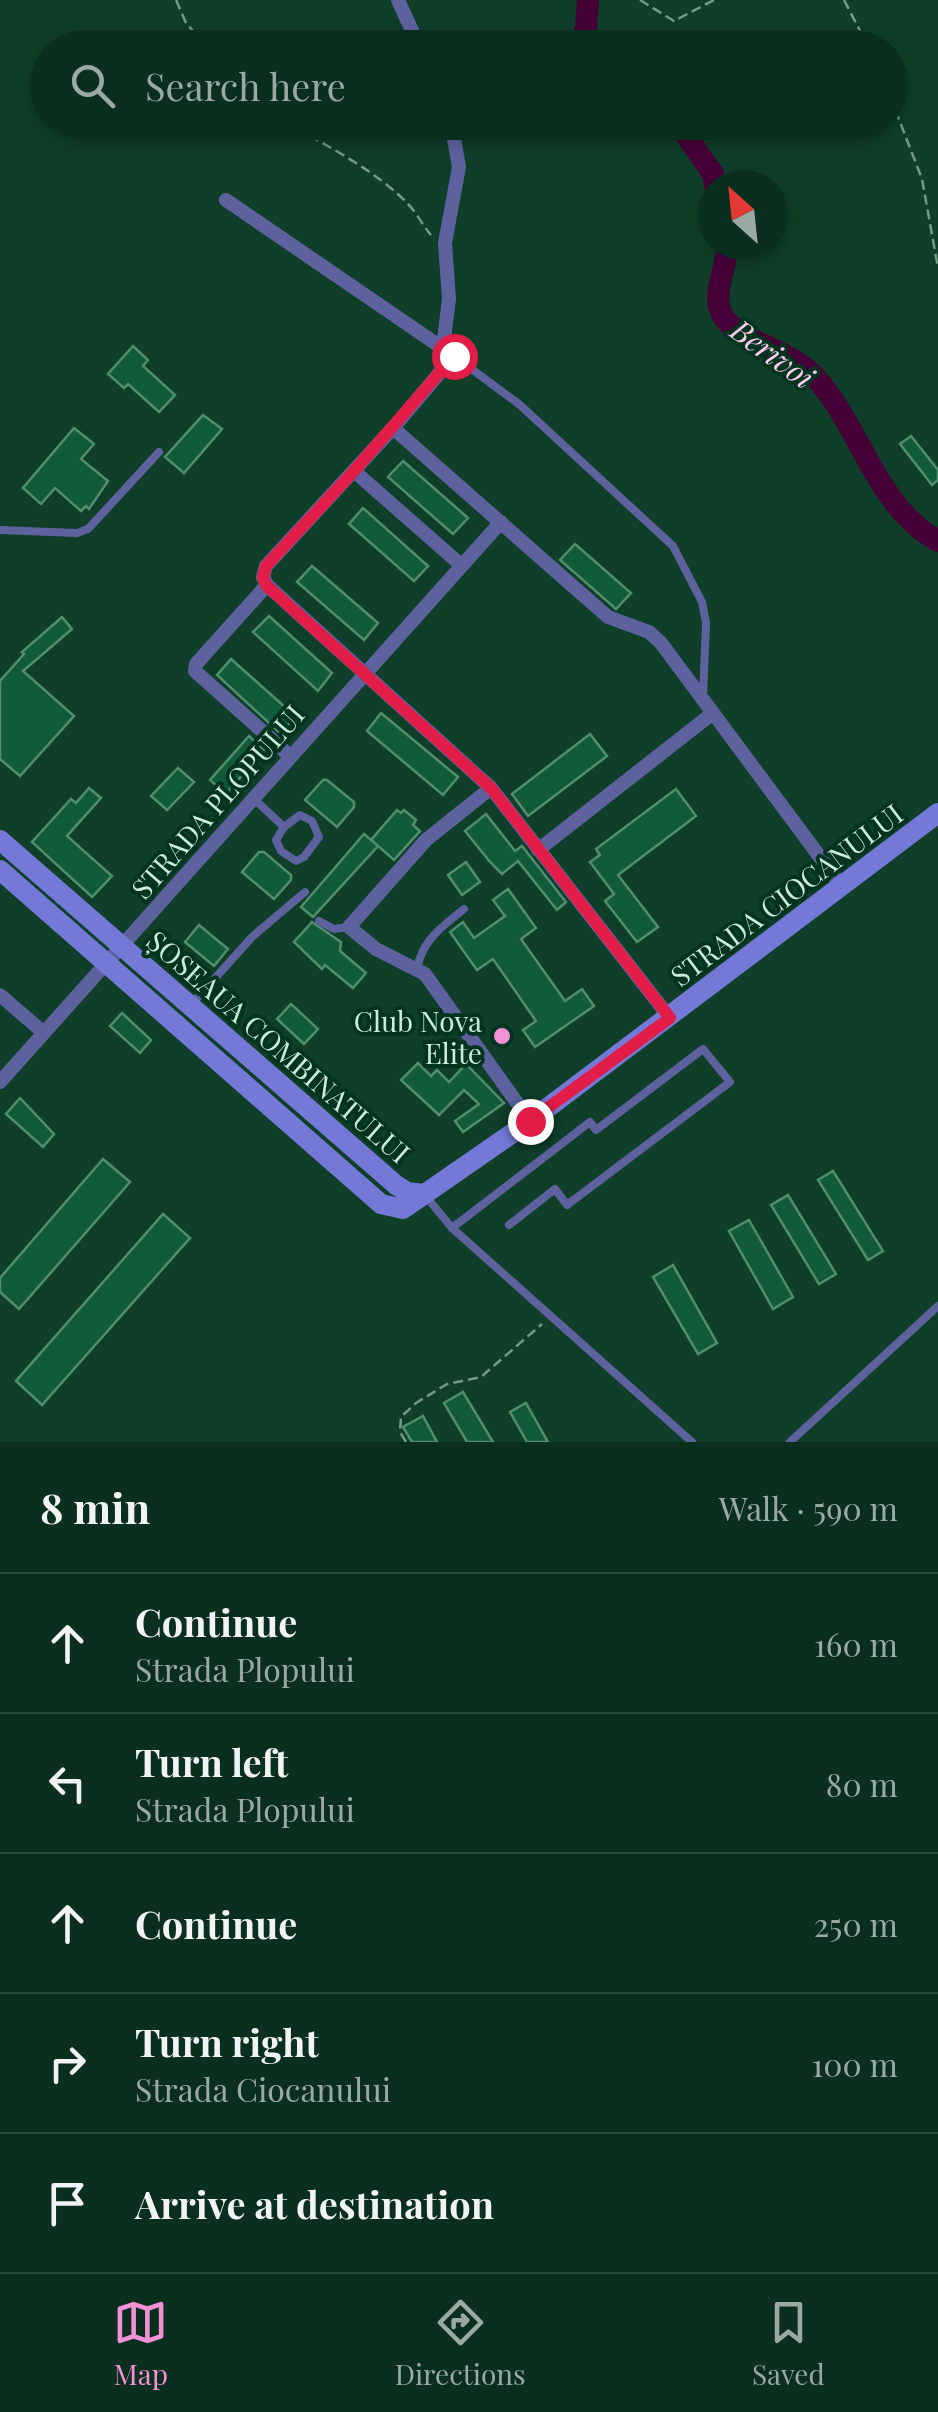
<!DOCTYPE html>
<html lang="en">
<head>
<meta charset="utf-8">
<style>
	body { margin:0; font-family:"Playfair Display",serif; background:#143727; color:#f1f3f6 }
	.compass { position:absolute; left:698px; top:170px; width:90px; height:90px; border-radius:50%; background:#0b2f1e; box-shadow:0 5px 15px #0003; rotate:333deg }
	.stop { position:absolute; width:30px; height:30px; margin:-22px; border:8px solid #e11d48; border-radius:50%; background:#fff }
	.stop.end { background:#e11d48; border-color:#fff; box-shadow:0 2px 10px #0008 }
	.list { margin:0; padding:0; list-style:none }
	h2 { display:flex; justify-content:space-between; align-items:center; height:130px; margin:0; padding:0 40px; font-size:42px }
	h2 small { font-size:32px; font-weight:400; color:#9aa9a4 }
	.list li { display:grid; grid-template-columns:65px 1fr auto; gap:30px; align-items:center; box-sizing:border-box; height:140px; padding:0 40px; border-top:2px solid #2b4a3c }
	.list b { display:block; font-size:38px; white-space:nowrap }
	.list p { margin:0; font-size:32px; white-space:nowrap; color:#9aa9a4 }
	.list em { font-size:32px; font-style:normal; color:#9aa9a4 }
	.icon { flex:none; width:55px; height:55px; fill:none; stroke:currentColor; stroke-width:2; stroke-linecap:round; stroke-linejoin:round }
	.map { position:relative; flex:none; width:938px; height:1442px; overflow:hidden }
	.search { position:absolute; background:#0b2f1e; box-shadow:0 5px 15px #0003; left:30px; right:30px; top:30px; height:110px; display:flex; align-items:center; gap:25px; box-sizing:border-box; padding:0 35px; border-radius:55px; color:#9aa9a4; font-size:38px }
	.sheet { height:830px; background:#0b2f1e }
	nav { display:flex; justify-content:space-around; align-items:center; box-sizing:border-box; height:140px; border-top:2px solid #2b4a3c; background:#0b2f1e; font-size:28px; color:#9aa9a4 }
	nav a { display:grid; justify-items:center; gap:5px }
	nav .on { color:#f391d6 }
	.map>svg:first-child { display:block }
	.lines { fill:none; stroke-linecap:round; stroke-linejoin:round }
	.river { stroke:#460038; stroke-width:22 }
	.building { fill:#115b3a; stroke:#518e6d; stroke-width:2.5 }
	.path { stroke:#739a85; stroke-width:2.5; stroke-dasharray:10 5; stroke-linecap:butt }
	.lane { stroke:#5d629e; stroke-width:8 }
	.street { stroke:#5d629e; stroke-width:14 }
	.secondary { stroke:#7479d8; stroke-width:20 }
	.route { stroke:#e11d48; stroke-width:12 }
	.poi-dot { fill:#f391d6; stroke:#02341f; stroke-width:4 }
	.labels { text-anchor:middle; dominant-baseline:central; stroke-width:8; stroke-linejoin:round; paint-order:stroke }
	.street-label { font-size:28px; fill:#ccebd8; stroke:#02341f }
	.poi-label { font-size:28px; fill:#ccebd8; stroke:#02341f; text-anchor:end }
	.water-label { font-size:30px; font-style:italic; fill:#fecced; stroke:#02341f }
</style>
</head>
<body>
<div class="map">
<svg width="938" height="1442" viewBox="0 0 938 1442">
	<rect width="100%" height="100%" fill="#0f3f28"/>
	<g class="lines">
		<g class="river">
			<path d="M 579,48 L 586,28 L 588,0"/>
			<path d="M 583,122 L 590,126 L 624,122"/>
			<path d="M 677,122 L 713,174 L 715,185"/>
			<path d="M 727,245 C 728,269 708,297 725,319 C 745,344 791,350 815,377 C 861,427 875,506 938,541"/>
		</g>
	</g>
	<g class="building">
		<path d="M 133,346 L 148,360 L 143,366 L 175,395 L 159,412 L 128,384 L 124,388 L 108,374 Z"/>
		<path d="M 203,415 L 222,429 L 184,473 L 165,457 Z"/>
		<path d="M 74,428 L 94,444 L 81,459 L 108,481 L 89,509 L 86,506 L 81,511 L 55,488 L 41,504 L 23,488 Z"/>
		<path d="M 911,436 L 938,470 L 938,480 L 932,485 L 900,444 Z"/>
		<path d="M 403,461 L 468,518 L 453,534 L 388,477 Z"/>
		<path d="M 363,508 L 428,566 L 414,581 L 349,524 Z"/>
		<path d="M 575,544 L 631,593 L 616,609 L 560,560 Z"/>
		<path d="M 312,566 L 378,623 L 364,640 L 297,582 Z"/>
		<path d="M 269,616 L 332,673 L 318,691 L 253,632 Z"/>
		<path d="M 62,617 L 72,629 L 23,671 L 74,716 L 20,776 L 0,759 L 0,681 L 24,654 L 22,652 Z"/>
		<path d="M 231,659 L 295,716 L 281,734 L 217,675 Z"/>
		<path d="M 381,713 L 458,777 L 443,795 L 367,731 Z"/>
		<path d="M 590,734 L 607,756 L 528,816 L 512,794 Z"/>
		<path d="M 249,736 L 264,750 L 226,794 L 210,780 Z"/>
		<path d="M 178,768 L 194,782 L 167,810 L 151,796 Z"/>
		<path d="M 323,780 L 327,780 L 354,802 L 354,807 L 337,827 L 305,800 Z"/>
		<path d="M 89,788 L 101,798 L 67,836 L 112,876 L 92,897 L 32,842 L 71,799 L 76,803 Z"/>
		<path d="M 676,789 L 696,816 L 618,875 L 658,927 L 637,942 L 605,901 L 614,894 L 590,862 L 600,855 L 596,849 Z"/>
		<path d="M 397,810 L 401,813 L 404,810 L 416,820 L 413,825 L 420,831 L 394,860 L 371,840 Z"/>
		<path d="M 486,814 L 515,851 L 522,846 L 566,902 L 557,910 L 518,861 L 502,874 L 490,862 L 465,831 Z"/>
		<path d="M 364,834 L 378,846 L 313,917 L 301,907 Z"/>
		<path d="M 259,852 L 264,852 L 291,875 L 291,880 L 274,899 L 242,872 Z"/>
		<path d="M 466,862 L 480,882 L 462,895 L 448,875 Z"/>
		<path d="M 508,889 L 536,928 L 521,939 L 565,1001 L 582,989 L 594,1006 L 535,1047 L 523,1030 L 536,1021 L 493,959 L 477,970 L 450,932 L 463,922 L 474,938 L 505,916 L 493,900 Z"/>
		<path d="M 312,922 L 341,942 L 340,951 L 366,973 L 353,988 L 325,965 L 322,969 L 294,942 Z"/>
		<path d="M 199,925 L 228,949 L 214,966 L 185,942 Z"/>
		<path d="M 291,1004 L 318,1029 L 304,1044 L 277,1019 Z"/>
		<path d="M 122,1013 L 151,1040 L 140,1053 L 110,1026 Z"/>
		<path d="M 418,1063 L 431,1076 L 437,1070 L 449,1082 L 466,1064 L 504,1103 L 463,1132 L 455,1121 L 479,1104 L 464,1090 L 439,1115 L 401,1080 Z"/>
		<path d="M 20,1098 L 54,1134 L 43,1147 L 6,1114 Z"/>
		<path d="M 103,1159 L 130,1182 L 19,1309 L 0,1292 L 0,1278 Z"/>
		<path d="M 833,1171 L 883,1251 L 868,1260 L 818,1180 Z"/>
		<path d="M 788,1195 L 836,1274 L 819,1284 L 771,1205 Z"/>
		<path d="M 163,1214 L 190,1238 L 42,1405 L 16,1381 Z"/>
		<path d="M 749,1220 L 793,1297 L 773,1309 L 729,1231 Z"/>
		<path d="M 673,1265 L 717,1343 L 698,1354 L 653,1277 Z"/>
		<path d="M 463,1392 L 493,1442 L 467,1442 L 444,1403 Z"/>
		<path d="M 526,1403 L 548,1442 L 527,1442 L 510,1412 Z"/>
		<path d="M 423,1416 L 437,1442 L 412,1442 L 403,1427 Z"/>
	</g>
	<g class="lines">
		<g class="path">
			<path d="M 176,0 L 186,23 L 208,48"/>
			<path d="M 640,0 L 674,21 L 714,0"/>
			<path d="M 844,0 L 869,48"/>
			<path d="M 890,96 L 922,179 L 938,268"/>
			<path d="M 283,122 C 322,142 378,172 408,204 C 417,213 423,226 431,235"/>
			<path d="M 406,1442 L 400,1432 L 401,1417 L 416,1403 L 447,1384 L 481,1377 L 542,1324"/>
		</g>
		<g class="lane">
			<path d="M 454,356 L 520,405 L 673,546 L 702,602 L 706,623 L 703,698"/>
			<path d="M 0,530 L 77,533 L 88,529 L 159,452"/>
			<path d="M 254,799 L 284,827"/>
			<path d="M 300,815 L 312,821 L 319,837 L 304,857 L 296,861 L 281,851 L 276,840 L 284,827 Z"/>
			<path d="M 319,921 L 334,929 L 349,927"/>
			<path d="M 417,969 C 422,940 442,927 464,909"/>
			<path d="M 191,1005 L 252,937 L 305,892"/>
			<path d="M 424,1194 L 452,1228 L 692,1442"/>
			<path d="M 452,1228 L 590,1122 L 596,1130 L 703,1049 L 730,1082 L 567,1205 L 555,1189 L 509,1225"/>
			<path d="M 790,1442 L 938,1306"/>
		</g>
		<g class="street">
			<path d="M 398,0 L 420,48"/>
			<path d="M 226,200 L 454,356 L 393,428 L 608,617 L 649,632 L 661,643 L 843,888"/>
			<path d="M 443,347 L 449,299 L 445,243 L 459,167 L 451,122"/>
			<path d="M 393,428 L 266,566 L 263,577 L 267,585 L 491,788 L 670,1018"/>
			<path d="M 354,471 L 461,565"/>
			<path d="M 267,585 L 196,664 L 195,671 L 289,755"/>
			<path d="M 491,788 L 426,840 L 349,927 L 376,949 L 425,974 L 530,1121"/>
			<path d="M 538,850 L 713,713"/>
			<path d="M 0,995 L 44,1033"/>
			<path d="M 0,1082 L 501,522"/>
		</g>
		<g class="secondary">
			<path d="M 0,840 L 396,1185 L 407,1192 L 424,1194"/>
			<path d="M 0,870 L 381,1204 L 403,1209 L 530,1121 L 938,813"/>
		</g>
	</g>
	<g class="lines">
		<path class="route" d="M 454,356 L 354,471 L 266,566 L 263,577 L 266,585 L 491,788 L 670,1018 L 530,1121"/>
	</g>
	<circle class="poi-dot" cx="502" cy="1036" r="10"/>
	<g class="labels">
		<g class="street-label">
			<text transform="translate(217 801) rotate(-49)">STRADA PLOPULUI</text>
			<text transform="translate(786 894) rotate(-37)">STRADA CIOCANULUI</text>
			<text transform="translate(279 1046) rotate(41)">ȘOSEAUA COMBINATULUI</text>
		</g>
		<g class="poi-label">
			<text x="482" y="1020">Club Nova<tspan x="482" dy="32">Elite</tspan></text>
		</g>
		<g class="water-label">
			<text transform="translate(773 353) rotate(36)">Berivoi</text>
		</g>
	</g>
</svg>
<svg class="compass" viewBox="-18 -18 36 36"><path d="M0-13l5 13h-10z" fill="#e53935"/><path d="M0 13l5-13h-10z" fill="#9aa9a4"/></svg>
<div class="stop" style="left:454px;top:356px"></div>
<div class="stop end" style="left:530px;top:1121px"></div>
<div class="search"><svg class="icon" aria-label="search" viewBox="0 0 24 24"><circle cx="10" cy="10" r="6"/><path d="M15 15l6 6"/></svg>Search here</div>
</div>
<section class="sheet">
<h2>8 min<small>Walk · 590 m</small></h2>
<ul class="list">
<li><svg class="icon" aria-label="ahead" viewBox="0 0 24 24"><path d="M12 20V5M6 11l6-6 6 6"/></svg><div><b>Continue</b><p>Strada Plopului</p></div><em>160 m</em></li>
<li><svg class="icon" aria-label="left" viewBox="0 0 24 24"><path d="M17 20v-9H6M10 6l-5 5 5 5"/></svg><div><b>Turn left</b><p>Strada Plopului</p></div><em>80 m</em></li>
<li><svg class="icon" aria-label="ahead" viewBox="0 0 24 24"><path d="M12 20V5M6 11l6-6 6 6"/></svg><div><b>Continue</b></div><em>250 m</em></li>
<li><svg class="icon" aria-label="right" viewBox="0 0 24 24"><path d="M7 20v-9h11M14 6l5 5-5 5"/></svg><div><b>Turn right</b><p>Strada Ciocanului</p></div><em>100 m</em></li>
<li><svg class="icon" aria-label="arrive" viewBox="0 0 24 24"><path d="M6 21V4h12l-3 4 3 4H6"/></svg><div><b>Arrive at destination</b></div></li>
</ul>
</section>
<nav>
<a class="on"><svg class="icon" aria-label="map" viewBox="0 0 24 24"><path d="M3 6l6-2 6 2 6-2v14l-6 2-6-2-6 2zM9 4v14M15 6v14"/></svg>Map</a>
<a><svg class="icon" aria-label="directions" viewBox="0 0 24 24"><path d="M12 3l9 9-9 9-9-9zM9 14v-3h6M13 9l2 2-2 2"/></svg>Directions</a>
<a><svg class="icon" aria-label="saved" viewBox="0 0 24 24"><path d="M7 4h10v16l-5-4-5 4z"/></svg>Saved</a>
</nav>
</body>
</html>
